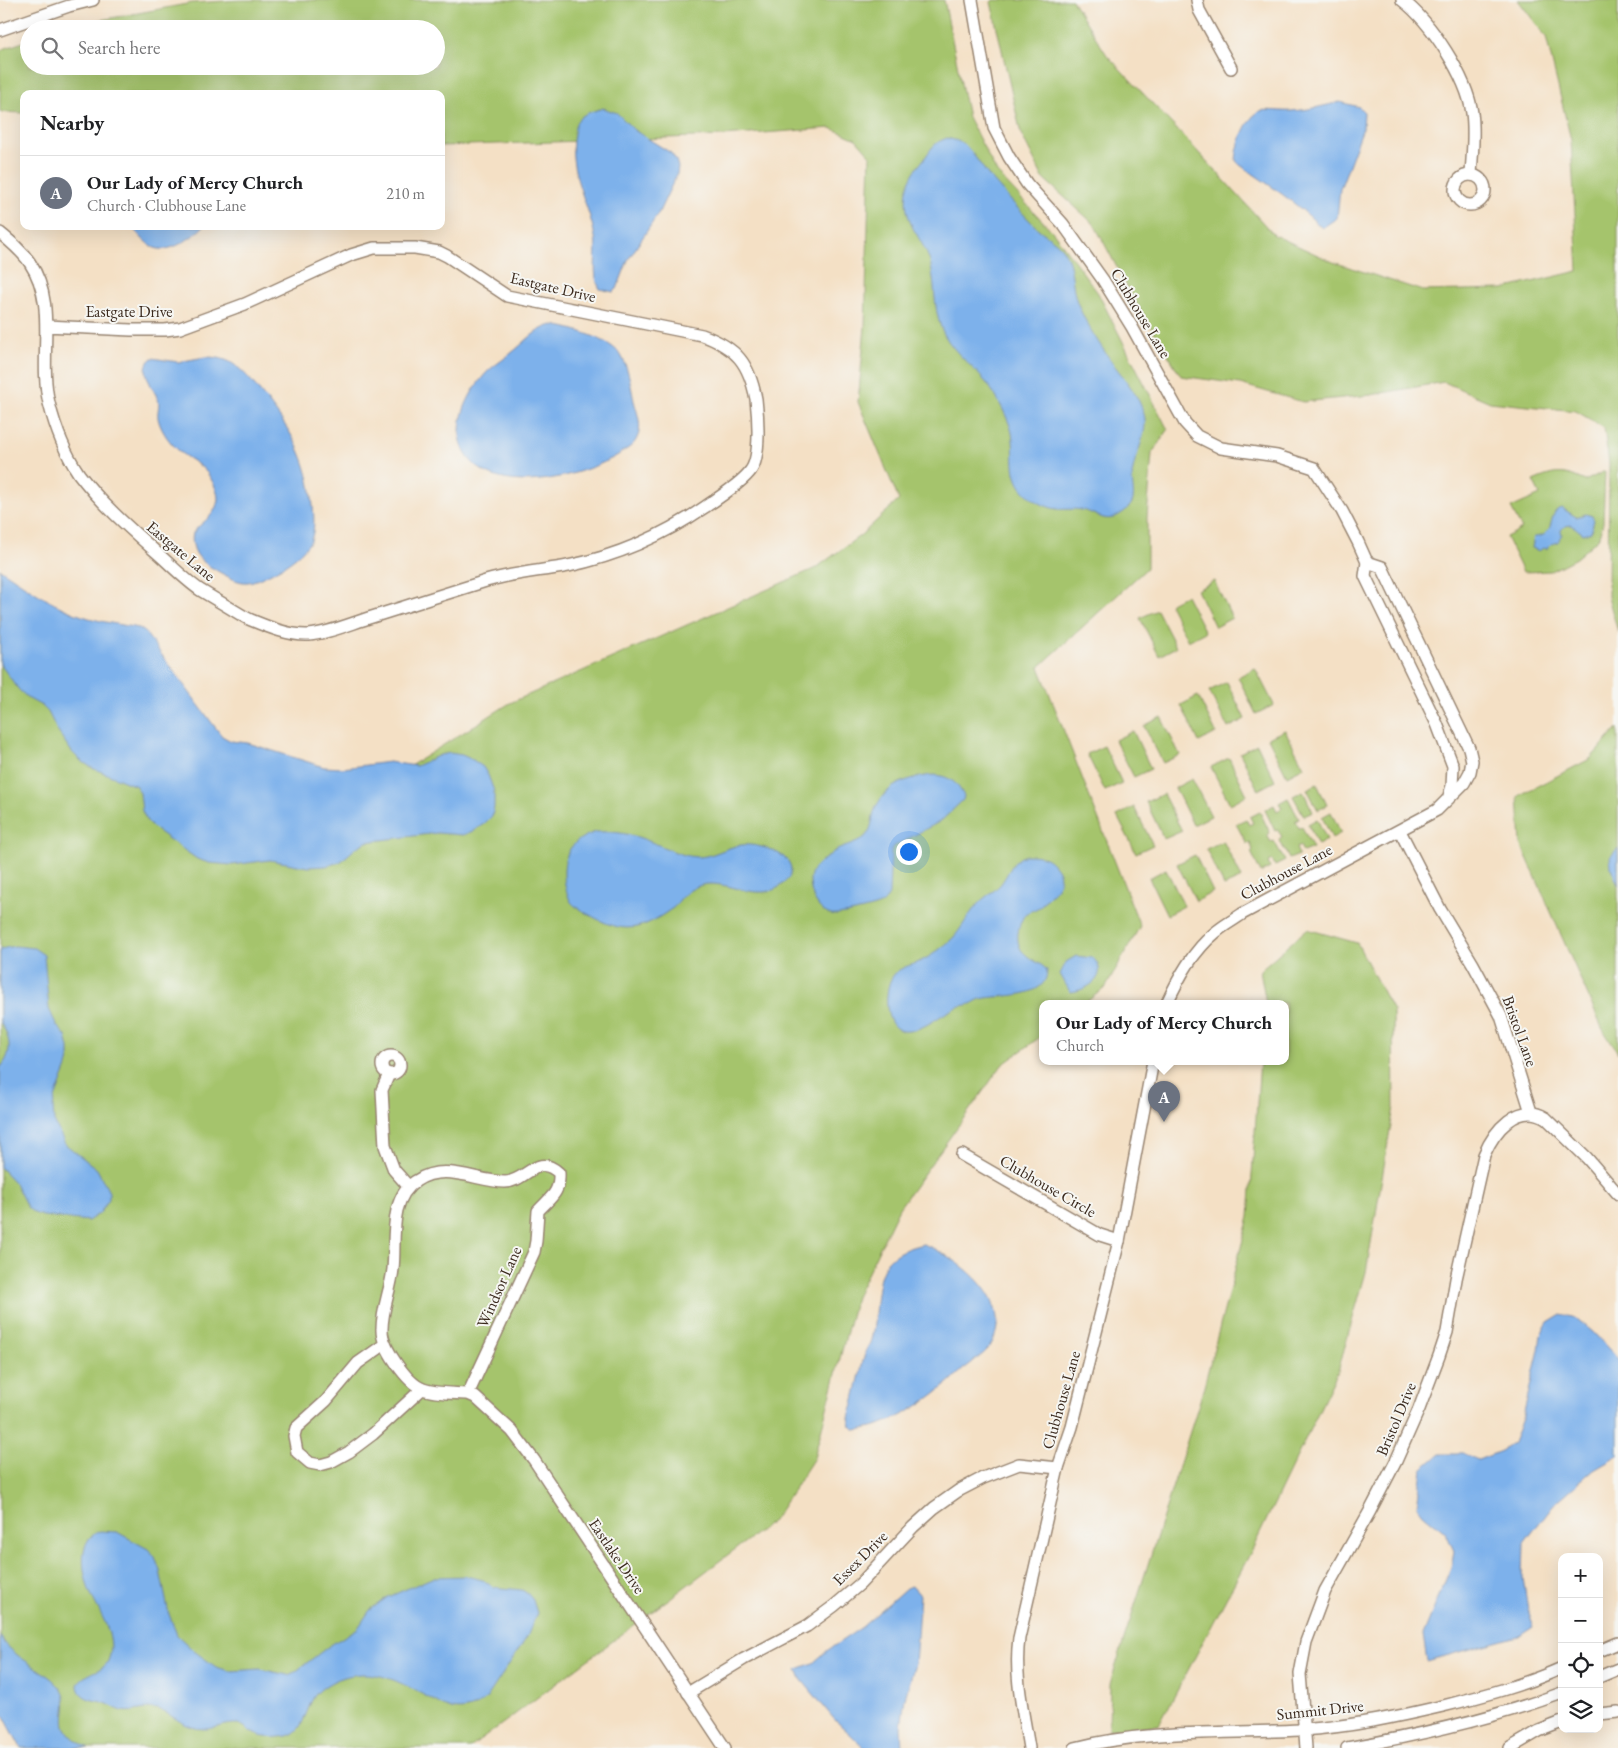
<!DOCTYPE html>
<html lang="en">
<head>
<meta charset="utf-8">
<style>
	body { margin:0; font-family:"EB Garamond",serif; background:#f6f6f6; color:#202124 }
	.controls { position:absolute; right:15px; bottom:15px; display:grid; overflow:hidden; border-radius:10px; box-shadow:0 5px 20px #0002 }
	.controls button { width:45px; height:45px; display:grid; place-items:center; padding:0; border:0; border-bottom:1px solid #e0e0e0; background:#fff; color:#202124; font:25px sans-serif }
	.you { position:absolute; left:908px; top:851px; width:18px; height:18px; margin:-12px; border:4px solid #fff; border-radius:50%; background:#1a73e8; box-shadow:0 0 0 8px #1a73e833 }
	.badge { display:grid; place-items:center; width:32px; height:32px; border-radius:50%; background:#111827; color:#fff; font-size:16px; font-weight:700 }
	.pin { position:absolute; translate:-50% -41px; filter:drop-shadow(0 1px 2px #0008) }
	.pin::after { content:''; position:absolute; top:26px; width:18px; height:15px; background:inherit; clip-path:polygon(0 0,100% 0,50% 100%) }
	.popup { position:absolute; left:1039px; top:1000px; width:250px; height:65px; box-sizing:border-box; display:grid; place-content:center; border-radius:10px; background:#fff; filter:drop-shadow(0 1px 4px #0005); font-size:16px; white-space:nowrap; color:#757577 }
	.popup b { font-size:19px; color:#202124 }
	.popup::after { content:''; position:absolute; left:50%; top:100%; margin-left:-10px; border:10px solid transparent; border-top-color:#fff }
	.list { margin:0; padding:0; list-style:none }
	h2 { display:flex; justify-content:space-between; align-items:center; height:65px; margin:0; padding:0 20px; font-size:21px }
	h2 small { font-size:16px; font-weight:400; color:#757577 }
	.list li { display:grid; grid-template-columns:32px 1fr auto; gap:15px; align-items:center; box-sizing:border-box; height:75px; padding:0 20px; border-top:1px solid #e0e0e0 }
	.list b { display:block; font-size:19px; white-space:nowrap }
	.list p { margin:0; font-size:16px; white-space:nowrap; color:#757577 }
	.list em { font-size:16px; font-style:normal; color:#757577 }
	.icon { flex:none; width:28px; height:28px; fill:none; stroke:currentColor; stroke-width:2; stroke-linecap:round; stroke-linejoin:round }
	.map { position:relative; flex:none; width:1618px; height:1748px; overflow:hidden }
	.search { position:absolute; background:#fff; box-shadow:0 5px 20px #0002; left:20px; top:20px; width:425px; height:55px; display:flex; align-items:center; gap:12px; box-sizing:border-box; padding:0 18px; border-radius:28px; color:#757577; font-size:19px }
	.panel { position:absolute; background:#fff; box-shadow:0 5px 20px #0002; left:20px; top:90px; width:425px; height:140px; border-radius:10px }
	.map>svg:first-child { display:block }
	.green { fill:#a5c46c; stroke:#707745 }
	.water { fill:#7db1eb; stroke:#5c6e84 }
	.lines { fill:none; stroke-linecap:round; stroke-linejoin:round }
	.street-casing { stroke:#988572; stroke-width:14 }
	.street { stroke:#fff; stroke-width:11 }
	.labels { text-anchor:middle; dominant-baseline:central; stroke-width:4; stroke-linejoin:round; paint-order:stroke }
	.street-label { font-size:16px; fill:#3b2a1e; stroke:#f6f6f2 }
</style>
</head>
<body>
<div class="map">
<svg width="1618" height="1748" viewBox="0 0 1618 1748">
	<rect width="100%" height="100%" fill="#f6f6f2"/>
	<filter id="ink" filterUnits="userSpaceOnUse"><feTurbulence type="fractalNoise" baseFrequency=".02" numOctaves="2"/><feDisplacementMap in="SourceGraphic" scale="10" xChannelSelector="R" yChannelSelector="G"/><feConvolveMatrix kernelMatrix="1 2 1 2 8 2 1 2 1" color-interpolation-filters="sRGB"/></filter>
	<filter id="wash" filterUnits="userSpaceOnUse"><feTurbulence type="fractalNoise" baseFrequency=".0096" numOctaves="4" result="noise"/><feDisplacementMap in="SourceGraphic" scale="20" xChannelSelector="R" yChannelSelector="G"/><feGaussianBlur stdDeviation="1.12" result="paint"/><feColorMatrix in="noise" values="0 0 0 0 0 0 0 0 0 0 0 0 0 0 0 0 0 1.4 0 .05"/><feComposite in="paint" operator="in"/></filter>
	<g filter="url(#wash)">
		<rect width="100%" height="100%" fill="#f4e0c5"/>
		<g class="green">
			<path d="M 241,0 L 944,0 L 968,117 L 997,173 L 1053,232 L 1098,293 L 1168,430 L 1152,453 L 1147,517 L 1147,568 L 1039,667 L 1140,926 L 1106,987 L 1085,1003 L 1043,1003 L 1043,1035 L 1002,1065 L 899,1208 L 856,1297 L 814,1458 L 773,1521 L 470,1748 L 61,1748 L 0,1661 L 0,594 L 121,753 L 380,785 L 510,703 L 816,568 L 861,535 L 899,500 L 858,402 L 865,327 L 870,155 L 856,139 L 831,128 L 723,136 L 441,146 L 441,94 L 24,94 L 24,113 L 0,112 L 0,50 L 29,40 L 29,66 L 436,66 L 436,29 L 64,29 L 74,25 L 192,3 Z"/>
			<path d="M 993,0 L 1072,0 L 1107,55 L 1214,169 L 1274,235 L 1333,262 L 1423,291 L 1503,289 L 1578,271 L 1571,140 L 1546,37 L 1518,0 L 1618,0 L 1618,632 L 1608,597 L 1609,463 L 1604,428 L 1576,411 L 1490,402 L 1444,382 L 1371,395 L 1303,402 L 1240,384 L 1181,376 L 1132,296 L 1094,224 L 1043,178 L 1021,134 L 991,2 Z"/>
			<path d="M 1605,471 L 1603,523 L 1598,539 L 1576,558 L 1551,571 L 1523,572 L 1506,537 L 1522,529 L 1511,508 L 1540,495 L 1533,481 C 1556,471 1563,471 1585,481 Z"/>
			<path d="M 1214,581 L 1232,618 L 1215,627 L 1197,590 Z"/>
			<path d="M 1186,595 L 1205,632 L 1188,641 L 1169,604 Z"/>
			<path d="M 1157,610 L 1176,647 L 1159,656 L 1140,618 Z"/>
			<path d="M 1255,668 L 1274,705 L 1256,714 L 1238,677 Z"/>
			<path d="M 1227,682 L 1245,719 L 1228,728 L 1209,691 Z"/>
			<path d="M 1198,696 L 1216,733 L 1199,742 L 1181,705 Z"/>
			<path d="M 1161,717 L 1180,755 L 1163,763 L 1144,726 Z"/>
			<path d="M 1618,728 L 1618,1053 L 1602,1028 L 1521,844 L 1518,796 L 1590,759 Z"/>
			<path d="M 1285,730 L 1304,767 L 1287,776 L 1268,738 Z"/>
			<path d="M 1133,731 L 1151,769 L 1134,777 L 1115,740 Z"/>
			<path d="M 1257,744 L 1275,781 L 1258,790 L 1240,753 Z"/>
			<path d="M 1104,746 L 1122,783 L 1105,791 L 1087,754 Z"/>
			<path d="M 1229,758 L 1247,795 L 1230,804 L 1211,767 Z"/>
			<path d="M 1192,779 L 1211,816 L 1193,825 L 1175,788 Z"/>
			<path d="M 1317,784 L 1327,805 L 1318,810 L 1307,789 Z"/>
			<path d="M 1303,791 L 1313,812 L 1304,816 L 1293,796 Z"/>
			<path d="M 1163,794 L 1182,831 L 1164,839 L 1146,802 Z"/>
			<path d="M 1288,798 L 1299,819 L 1295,821 L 1299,828 L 1302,827 L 1313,848 L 1303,852 L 1300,846 L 1296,848 L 1299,855 L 1289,859 L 1279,839 L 1282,837 L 1278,830 L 1275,831 L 1265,810 L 1274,805 L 1277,811 L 1282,808 L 1279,803 Z"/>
			<path d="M 1134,807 L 1153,845 L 1136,853 L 1117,816 Z"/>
			<path d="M 1260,812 L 1270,833 L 1267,835 L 1271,842 L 1274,841 L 1285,861 L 1275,866 L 1272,860 L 1268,862 L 1270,868 L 1261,873 L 1251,852 L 1253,850 L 1250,843 L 1247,844 L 1236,824 L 1246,819 L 1249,825 L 1253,823 L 1250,817 Z"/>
			<path d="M 1331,812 L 1341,833 L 1332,838 L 1322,817 Z"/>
			<path d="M 1317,819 L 1327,840 L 1318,845 L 1308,824 Z"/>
			<path d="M 1223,841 L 1242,878 L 1224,886 L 1206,849 Z"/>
			<path d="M 1195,855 L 1213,892 L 1196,901 L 1177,864 Z"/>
			<path d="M 1166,869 L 1184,906 L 1167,915 L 1149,878 Z"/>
			<path d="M 1307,929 L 1357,943 L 1393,1011 L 1394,1107 L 1366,1272 L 1338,1371 L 1253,1548 L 1159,1725 L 1109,1730 L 1110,1684 L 1201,1397 L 1249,1217 L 1260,1061 L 1285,1061 L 1285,1003 L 1266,1003 L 1260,970 Z"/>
		</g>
		<g class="water">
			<path d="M 1340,102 L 1359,107 L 1364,112 L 1363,128 L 1340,189 L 1337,218 L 1322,228 C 1297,203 1268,184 1240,165 L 1236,161 C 1237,145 1245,119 1260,111 C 1266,109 1284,112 1291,111 C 1308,110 1324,106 1340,102 Z"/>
			<path d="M 603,108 L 617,113 L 634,130 L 671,153 L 676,160 L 678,167 L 677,174 L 658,214 L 628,260 L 617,289 L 613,292 L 600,289 C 591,275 598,254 595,237 C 588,199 567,173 574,133 C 575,128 575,122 579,119 C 585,112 595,111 603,108 Z"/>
			<path d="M 947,138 C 954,140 960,141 965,145 C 974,154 981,166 989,176 C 1004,193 1019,210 1035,226 C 1044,235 1057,240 1064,251 C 1074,267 1071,285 1077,302 C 1086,325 1100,345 1114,365 C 1125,379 1139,396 1144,414 C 1149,430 1136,453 1133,470 C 1130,481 1136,494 1132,503 C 1128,510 1120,515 1113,518 C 1104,521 1095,514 1086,511 C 1077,508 1067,510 1057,509 C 1046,508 1031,499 1024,491 C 1007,472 1018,447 1010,426 C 1005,412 994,391 984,380 C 971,365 955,353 945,336 C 933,315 936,289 931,266 C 928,253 923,246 917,235 C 902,212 902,185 920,164 C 930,153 930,144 947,138 Z"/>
			<path d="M 130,226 L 204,226 C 193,237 167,257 151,246 C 143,241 137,232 130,226 Z"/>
			<path d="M 552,325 C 572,328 612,339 622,357 C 629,370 631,387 634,401 C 637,412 643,427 637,438 C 634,446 625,450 618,455 C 586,474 526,490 491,475 C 442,453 459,402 488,371 C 497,363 506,358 515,350 C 527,340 536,329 552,325 Z"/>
			<path d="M 205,357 C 214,357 222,358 230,362 C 244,370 252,382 262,394 C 292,432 308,456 313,506 C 314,517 315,529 311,540 C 302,557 271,575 253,581 C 241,585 231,578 221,573 C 209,566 196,560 193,545 C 192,541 192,537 193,533 C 200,523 214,517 217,504 C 220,496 215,486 211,479 C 203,463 186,460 175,447 C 167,439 160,428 158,418 C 157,411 160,405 158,399 C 153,388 138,368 152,358 L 178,362 Z"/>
			<path d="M 1562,508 L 1576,517 L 1586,514 L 1592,516 L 1594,520 L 1591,532 L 1583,534 L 1572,525 L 1565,526 L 1561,530 L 1562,535 L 1560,537 C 1559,543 1556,543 1551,544 L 1547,549 L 1543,548 L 1539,551 L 1532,548 L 1534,537 C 1558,537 1546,510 1562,508 Z"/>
			<path d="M 0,569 C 24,585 47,602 74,613 C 94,621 117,624 139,628 L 144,631 L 215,727 L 222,736 L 231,741 L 248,743 L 324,767 L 343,768 L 389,762 L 416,766 L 440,755 L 450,753 L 462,755 L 473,760 L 483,767 L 488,775 L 494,791 L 494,807 L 492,816 L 484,824 L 473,831 L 463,835 L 437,833 L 366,842 L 357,847 L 340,862 L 326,866 L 308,867 L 270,860 L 232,865 L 209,863 L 197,859 L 156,830 L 147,821 L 142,811 L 140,793 L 136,786 L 92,768 L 80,760 L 72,752 L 58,732 L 48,712 L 42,706 L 29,699 L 19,690 L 0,664 Z"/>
			<path d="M 933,775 C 949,776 956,781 964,796 L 963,800 L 941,821 L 894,846 L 891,851 L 889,894 C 887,899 885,902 880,905 C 874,908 837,917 831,915 C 820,912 813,900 811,889 C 808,875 812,868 823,860 C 827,858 831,853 835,851 C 846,845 861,844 868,833 C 873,825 872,815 876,807 C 888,783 908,778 933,775 Z"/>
			<path d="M 596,832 C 615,831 633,834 651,842 C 667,848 680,856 697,857 C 713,857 726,847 741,845 C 755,843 790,852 791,869 C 791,875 789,878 785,882 C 764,904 733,883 709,884 C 699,884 689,890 682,897 C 679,900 677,905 673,908 C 664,914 653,922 643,925 C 622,933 604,923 586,913 C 581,910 575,907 571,902 C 564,890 562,871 566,858 C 570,843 583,836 596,832 Z"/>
			<path d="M 1618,848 L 1618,885 L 1611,868 L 1610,857 Z"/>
			<path d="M 1026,855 C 1038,855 1047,856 1054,865 C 1066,879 1058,888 1047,898 C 1044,901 1042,905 1039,907 C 1035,910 1029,911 1025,914 C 1018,925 1013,944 1025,954 C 1032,961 1041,963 1047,970 C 1048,1000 1001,994 981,999 C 977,1000 975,1002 971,1004 C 965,1006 959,1005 953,1009 C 939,1016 925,1029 909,1031 C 886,1034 885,1003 888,988 C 893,965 909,968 925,959 C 934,954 944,946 952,939 C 961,930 968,915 977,905 C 983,897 993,893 1000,885 C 1009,874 1011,860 1026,855 Z"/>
			<path d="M 15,946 L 34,948 L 44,955 L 49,1009 L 57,1026 L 66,1036 L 69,1048 L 69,1058 L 67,1067 L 55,1098 L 53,1107 L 54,1121 L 65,1144 L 97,1169 L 109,1192 L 109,1199 L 100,1213 L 88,1221 L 43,1216 L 34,1213 L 27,1207 L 15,1183 L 0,1167 L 0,1068 C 13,1054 11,1037 0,1022 L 0,949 Z"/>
			<path d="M 1076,956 L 1093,958 C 1111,976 1087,991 1070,992 L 1060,974 L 1066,962 Z"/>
			<path d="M 923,1244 C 960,1258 1019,1303 989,1348 C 983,1355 976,1359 969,1365 C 961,1370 954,1379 946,1385 C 920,1406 889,1427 855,1430 L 851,1426 L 849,1418 C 855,1398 859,1377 864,1357 C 866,1350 871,1343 872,1336 C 877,1315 874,1278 888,1261 C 897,1251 911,1247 923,1244 Z"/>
			<path d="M 1561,1314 L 1576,1318 L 1594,1333 L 1618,1359 L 1618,1455 L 1594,1469 L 1553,1505 L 1524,1543 L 1523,1578 L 1528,1610 L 1534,1627 L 1522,1635 L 1427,1661 L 1423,1635 L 1451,1567 L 1454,1551 L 1446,1533 L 1423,1514 L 1417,1506 L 1422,1469 L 1440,1454 L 1464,1454 L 1478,1460 L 1501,1451 L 1513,1443 L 1523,1416 L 1539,1350 L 1541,1334 L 1548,1322 Z"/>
			<path d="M 100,1531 L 117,1532 L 148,1549 L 155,1557 L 160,1571 L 169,1614 L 177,1635 L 194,1651 L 216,1667 L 230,1671 L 260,1669 L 288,1675 L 295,1672 L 329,1646 L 358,1628 L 370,1610 L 386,1598 L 434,1577 L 466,1576 L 483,1580 L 493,1587 L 522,1590 L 528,1594 L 533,1600 L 537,1613 L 527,1637 L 486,1699 C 477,1707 464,1712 451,1709 C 444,1707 437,1702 431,1699 C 410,1688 389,1674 364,1674 C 348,1674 328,1681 316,1694 C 306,1706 305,1732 287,1736 C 275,1738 262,1739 251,1732 C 247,1729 243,1725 238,1724 C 226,1723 216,1729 204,1729 C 186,1729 176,1717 160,1710 C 147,1705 135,1714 122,1711 C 116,1709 111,1705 105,1703 C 96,1700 83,1700 79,1690 C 72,1675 104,1673 108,1661 C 119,1635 96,1610 88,1587 C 82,1568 78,1539 100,1531 Z"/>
			<path d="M 912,1586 L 920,1595 L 915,1664 L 905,1698 L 901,1727 L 902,1748 L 865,1748 L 834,1719 L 801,1679 L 797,1669 L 813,1663 L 828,1650 L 862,1627 L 906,1588 Z"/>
			<path d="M 0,1636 C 13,1659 42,1667 59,1686 C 73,1702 59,1717 67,1730 C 71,1738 81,1743 88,1748 L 21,1748 L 0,1709 Z"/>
		</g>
	</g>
	<g filter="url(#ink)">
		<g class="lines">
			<g class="street-casing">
				<g id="street">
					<path d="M 972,0 L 994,128 L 1009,157 L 1027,184 L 1063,224 L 1103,280 L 1132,327 L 1185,423 L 1197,436 L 1221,448 L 1277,456 L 1314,468 L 1342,511 L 1358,542 L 1367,562 L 1365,576 L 1437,724 L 1453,766 L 1452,786 L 1448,799"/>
					<path d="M 1197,0 L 1199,10 L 1231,68"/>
					<path d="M 1402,0 C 1431,22 1467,77 1472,113 C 1475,134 1472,155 1471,175"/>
					<path d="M 0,30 L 69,6 L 93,0"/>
					<circle cx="1470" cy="190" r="15"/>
					<path d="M 0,233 C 11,242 22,251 30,263 C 58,305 38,356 49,403 C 55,427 65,453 79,474 C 100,502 128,527 155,551 C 169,563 184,579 200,590 C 210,596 220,602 230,608 C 237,612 244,617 251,620 C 268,627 290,636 309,635 C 330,633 352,623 372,617 C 410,605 448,593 486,581 C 513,573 541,571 568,566 C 617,556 664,535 705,507 C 717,499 743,482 751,470 C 761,456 758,416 756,399 C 749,363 737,348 702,335 L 507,296 L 447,256 L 439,252 L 415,248 L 374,248 L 351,255 L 245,304 L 180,328 L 165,330 L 131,330 L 46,326"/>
					<path d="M 1400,831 L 1440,909 L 1473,964 L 1501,1016 L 1531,1112"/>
					<path d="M 1167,1003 C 1179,977 1193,951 1216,932 C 1224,925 1234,920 1242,914 L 1437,810 L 1464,783 L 1470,772 L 1472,761 L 1469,748 L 1382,567 L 1367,562"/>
					<circle cx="391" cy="1065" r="9"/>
					<path d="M 389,1074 L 382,1090 L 385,1146 L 394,1170 L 409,1187"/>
					<path d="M 962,1155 L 1100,1235 L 1119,1241"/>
					<path d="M 385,1344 L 358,1363 L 326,1401 L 296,1428 L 294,1436 L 297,1452 L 310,1463 L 320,1465 L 331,1462 L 349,1452 L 373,1434 L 422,1389"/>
					<path d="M 468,1394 L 534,1252 L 536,1241 L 538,1211 C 551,1197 560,1193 559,1173 C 536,1152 527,1182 505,1182 C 475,1181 444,1162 416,1181 C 388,1199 396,1241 393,1269 C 391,1289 382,1308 382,1329 C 381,1346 407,1383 423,1389 C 436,1394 454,1393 468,1394 L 475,1397 L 512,1431 L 534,1460 L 725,1748"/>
					<path d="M 1599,1651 L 1618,1643"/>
					<path d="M 1599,1677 L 1618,1669"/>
					<path d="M 688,1693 L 744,1659 L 807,1626 L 834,1606 L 860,1584 L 913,1527 L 934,1508 L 958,1491 L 983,1478 L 1019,1464 L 1058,1468"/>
					<path d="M 1599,1714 L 1618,1712"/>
					<path d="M 1029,1748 C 1023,1711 1014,1675 1019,1638 L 1058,1468 L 1072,1427 L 1119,1241 L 1153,1061"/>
					<path d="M 1075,1748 C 1147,1729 1227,1734 1301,1730 C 1349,1727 1396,1717 1443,1706 C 1483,1696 1524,1685 1562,1668"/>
					<path d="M 1306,1748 L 1300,1674 L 1306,1642 L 1325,1591 L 1370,1511 L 1396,1461 L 1419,1409 L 1439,1356 L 1447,1332 L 1456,1279 L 1484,1155 C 1494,1131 1518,1101 1546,1118 L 1587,1158 L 1618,1194"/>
					<path d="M 1347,1748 C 1420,1735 1492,1719 1562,1693"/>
					<path d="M 1510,1748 L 1539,1731 L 1562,1722"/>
				</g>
			</g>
			<use href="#street" class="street"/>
		</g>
	</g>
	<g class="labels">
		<g class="street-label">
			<text transform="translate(553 287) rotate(13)">Eastgate Drive</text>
			<text x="129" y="311">Eastgate Drive</text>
			<text transform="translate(1141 313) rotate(59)">Clubhouse Lane</text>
			<text transform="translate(181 551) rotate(40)">Eastgate Lane</text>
			<text transform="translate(1286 872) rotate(-28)">Clubhouse Lane</text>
			<text transform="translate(1520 1031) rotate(70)">Bristol Lane</text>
			<text transform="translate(1048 1186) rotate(30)">Clubhouse Circle</text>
			<text transform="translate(499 1287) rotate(-66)">Windsor Lane</text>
			<text transform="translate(1061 1400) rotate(-74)">Clubhouse Lane</text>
			<text transform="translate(1396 1419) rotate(-67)">Bristol Drive</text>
			<text transform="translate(617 1556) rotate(56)">Eastlake Drive</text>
			<text transform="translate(860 1558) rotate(-45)">Essex Drive</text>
			<text transform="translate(1320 1710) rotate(-6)">Summit Drive</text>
		</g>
	</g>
</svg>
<div class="controls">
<button>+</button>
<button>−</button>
<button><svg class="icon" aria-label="locate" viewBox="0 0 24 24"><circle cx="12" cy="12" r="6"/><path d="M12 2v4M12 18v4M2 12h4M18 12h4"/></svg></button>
<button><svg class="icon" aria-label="layers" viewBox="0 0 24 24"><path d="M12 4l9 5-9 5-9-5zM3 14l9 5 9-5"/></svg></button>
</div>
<div class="you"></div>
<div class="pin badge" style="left:1164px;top:1122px;background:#6b7280">A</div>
<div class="popup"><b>Our Lady of Mercy Church</b>Church</div>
<div class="search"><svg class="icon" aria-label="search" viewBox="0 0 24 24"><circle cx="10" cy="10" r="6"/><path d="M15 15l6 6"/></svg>Search here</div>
<section class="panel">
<h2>Nearby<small></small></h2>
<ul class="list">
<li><span class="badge" style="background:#6b7280">A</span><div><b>Our Lady of Mercy Church</b><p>Church · Clubhouse Lane</p></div><em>210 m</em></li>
</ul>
</section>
</div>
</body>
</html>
